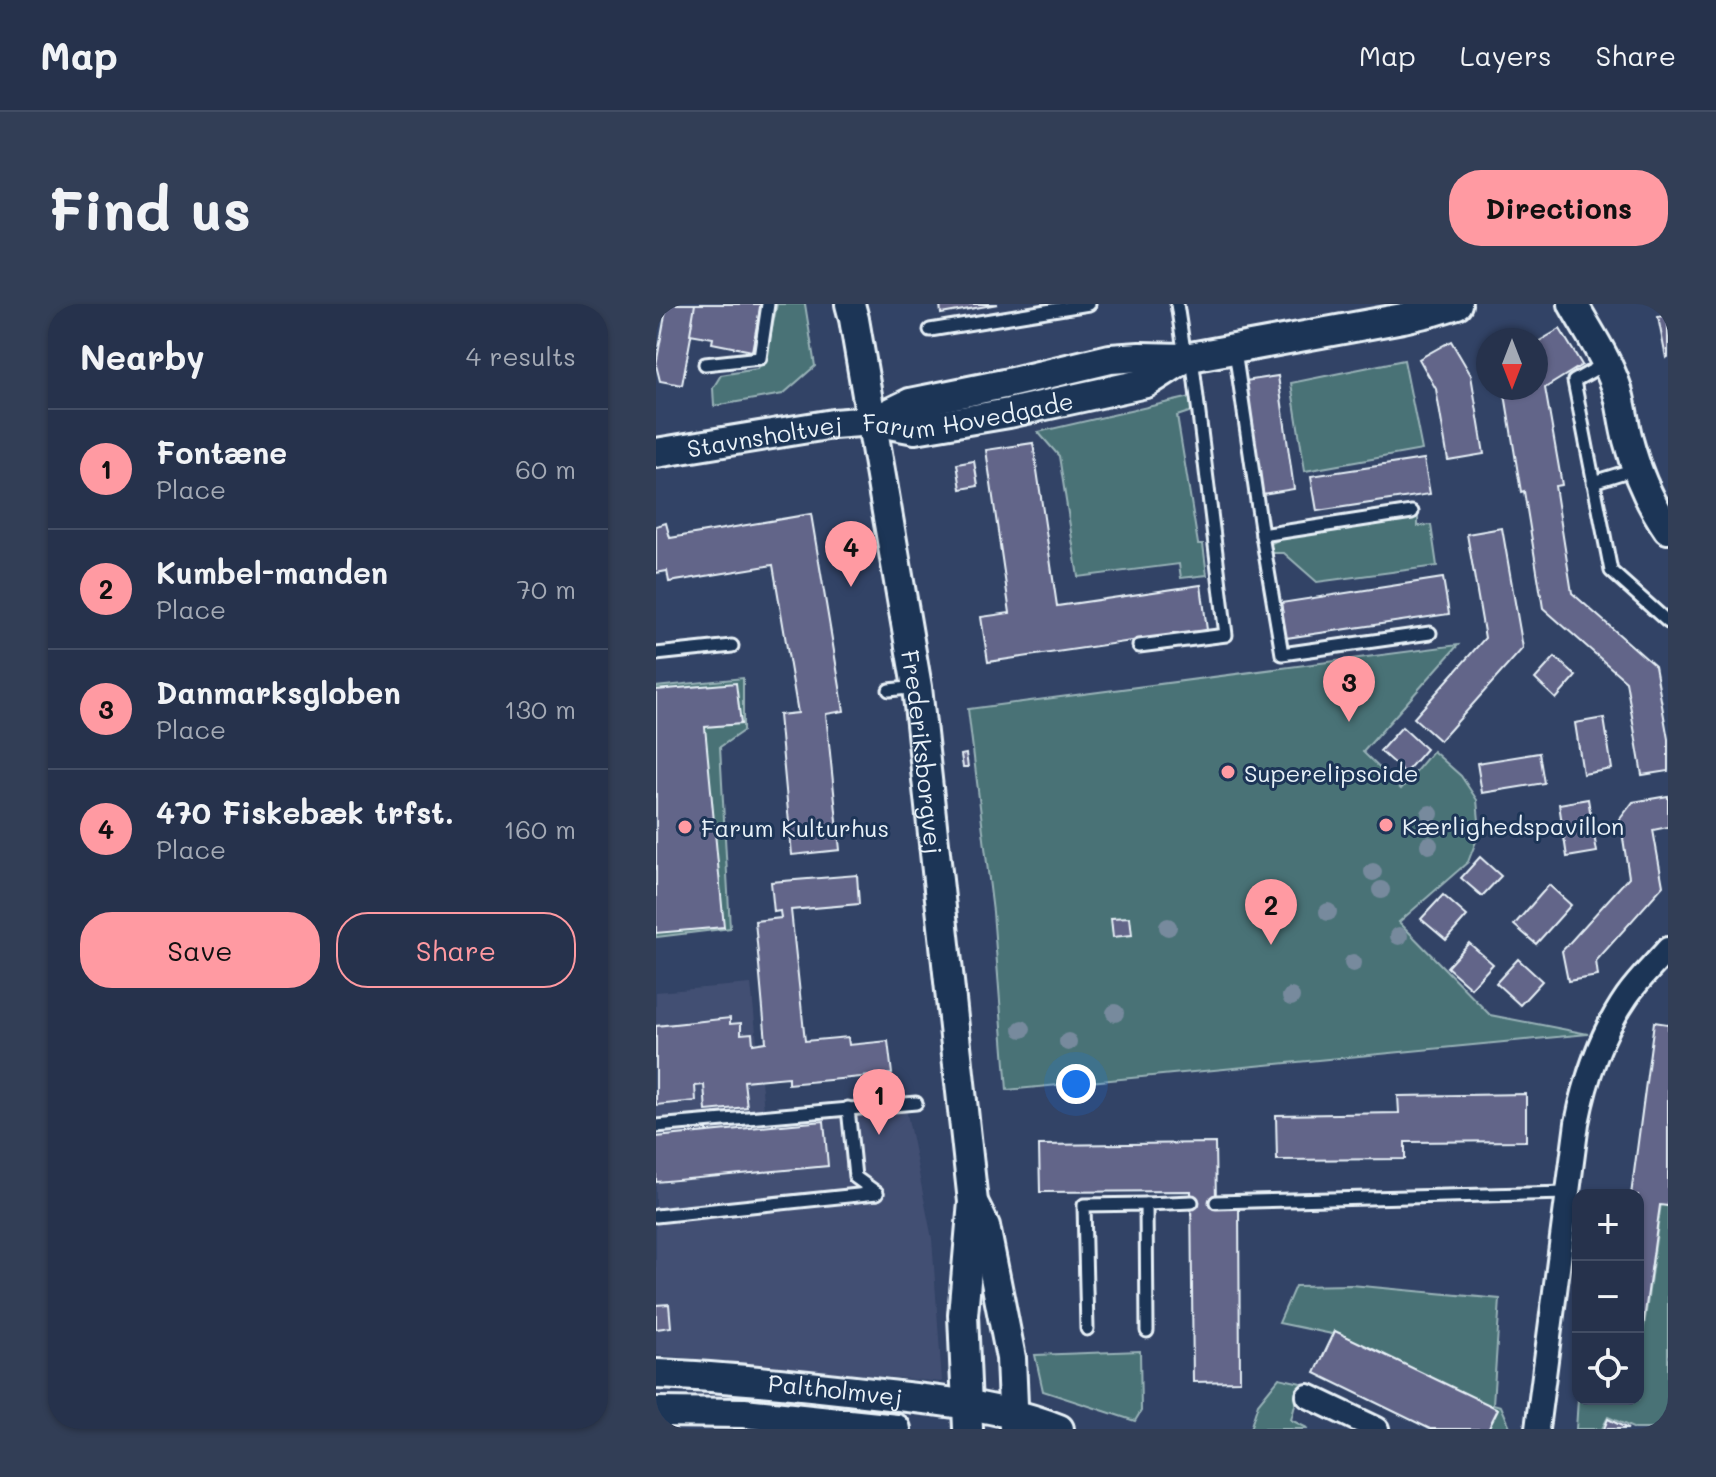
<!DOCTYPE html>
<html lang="en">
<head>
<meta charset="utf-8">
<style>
	body { margin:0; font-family:Mali,sans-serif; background:#323e56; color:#f1f3f6 }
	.controls { position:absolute; right:24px; bottom:24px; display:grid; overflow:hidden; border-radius:16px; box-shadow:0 2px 6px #0004 }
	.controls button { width:72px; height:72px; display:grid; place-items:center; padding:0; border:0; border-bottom:2px solid #424d64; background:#26324c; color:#f1f3f6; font:40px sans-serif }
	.compass { position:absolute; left:820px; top:24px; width:72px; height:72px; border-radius:50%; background:#26324c; box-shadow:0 2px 6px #0004; rotate:180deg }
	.you { position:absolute; left:420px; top:780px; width:28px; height:28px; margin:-20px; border:6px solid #fff; border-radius:50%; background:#1a73e8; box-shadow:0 0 0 12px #1a73e833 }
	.badge { display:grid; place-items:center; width:52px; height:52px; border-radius:50%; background:#ff9aa2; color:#111; font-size:26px; font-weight:700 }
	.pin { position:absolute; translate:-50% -66px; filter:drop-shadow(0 2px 4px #0008) }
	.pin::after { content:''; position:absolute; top:42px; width:28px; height:24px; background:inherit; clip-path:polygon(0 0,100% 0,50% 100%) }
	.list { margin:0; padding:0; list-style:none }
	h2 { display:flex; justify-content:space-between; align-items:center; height:104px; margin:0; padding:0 32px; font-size:34px }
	h2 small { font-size:26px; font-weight:400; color:#a4aab5 }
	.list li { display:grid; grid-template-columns:52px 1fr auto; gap:24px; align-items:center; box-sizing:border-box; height:120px; padding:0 32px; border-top:2px solid #424d64 }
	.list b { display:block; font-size:30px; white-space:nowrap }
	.list p { margin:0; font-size:26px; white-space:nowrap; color:#a4aab5 }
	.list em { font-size:26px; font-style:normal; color:#a4aab5 }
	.actions { display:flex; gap:16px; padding:24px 32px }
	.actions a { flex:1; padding:18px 0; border:2px solid #ff9aa2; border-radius:32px; text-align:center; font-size:28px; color:#ff9aa2 }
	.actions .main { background:#ff9aa2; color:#111 }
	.icon { flex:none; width:44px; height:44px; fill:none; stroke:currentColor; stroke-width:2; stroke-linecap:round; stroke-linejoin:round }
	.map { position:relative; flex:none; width:1012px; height:1125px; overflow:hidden; border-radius:32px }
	header { display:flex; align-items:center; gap:48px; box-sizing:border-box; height:112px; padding:0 40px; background:#26324c; border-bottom:2px solid #424d64 }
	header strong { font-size:38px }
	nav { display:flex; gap:44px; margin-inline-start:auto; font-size:28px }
	.intro { display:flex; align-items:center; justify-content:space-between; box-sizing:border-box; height:192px; padding:0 48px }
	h1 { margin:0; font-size:56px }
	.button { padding:20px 36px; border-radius:32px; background:#ff9aa2; color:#111; font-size:28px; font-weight:700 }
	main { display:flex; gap:48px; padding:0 48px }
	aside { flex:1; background:#26324c; border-radius:32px; box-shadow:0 2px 6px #0004 }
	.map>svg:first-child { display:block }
	.built { fill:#435073 }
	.green { fill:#497276; stroke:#98b2b7; stroke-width:2 }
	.building { fill:#626589; stroke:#e8f1f8; stroke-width:2 }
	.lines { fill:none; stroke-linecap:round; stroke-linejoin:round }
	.service-casing { stroke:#e8f1f8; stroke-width:17 }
	.minor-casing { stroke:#e8f1f8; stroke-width:28 }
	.tertiary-casing { stroke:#e8f1f8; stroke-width:34 }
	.service { stroke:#1d3557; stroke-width:11 }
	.minor { stroke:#1d3557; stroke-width:22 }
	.tertiary { stroke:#1d3557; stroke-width:28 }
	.tree { fill:#778a9d }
	.poi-dot { fill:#ff9aa2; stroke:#1d3557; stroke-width:3 }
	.labels { text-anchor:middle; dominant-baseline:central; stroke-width:6; stroke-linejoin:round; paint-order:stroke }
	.street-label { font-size:24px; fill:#e8f1f8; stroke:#1d3557 }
	.poi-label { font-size:24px; fill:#e8f1f8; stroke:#1d3557; text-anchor:start }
</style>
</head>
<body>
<header>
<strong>Map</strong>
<nav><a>Map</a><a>Layers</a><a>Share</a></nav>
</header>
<div class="intro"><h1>Find us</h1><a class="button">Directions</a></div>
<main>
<aside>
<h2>Nearby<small>4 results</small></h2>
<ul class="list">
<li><span class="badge">1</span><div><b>Fontæne</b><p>Place</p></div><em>60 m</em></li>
<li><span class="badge">2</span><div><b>Kumbel-manden</b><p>Place</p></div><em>70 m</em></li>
<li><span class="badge">3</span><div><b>Danmarksgloben</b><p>Place</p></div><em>130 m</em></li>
<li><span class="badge">4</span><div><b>470 Fiskebæk trfst.</b><p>Place</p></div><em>160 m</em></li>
</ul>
<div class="actions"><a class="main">Save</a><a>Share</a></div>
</aside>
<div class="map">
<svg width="1012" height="1125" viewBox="0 0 1012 1125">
	<rect width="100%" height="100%" fill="#324366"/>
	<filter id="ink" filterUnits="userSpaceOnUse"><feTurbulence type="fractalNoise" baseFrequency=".0125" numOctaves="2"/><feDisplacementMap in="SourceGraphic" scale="16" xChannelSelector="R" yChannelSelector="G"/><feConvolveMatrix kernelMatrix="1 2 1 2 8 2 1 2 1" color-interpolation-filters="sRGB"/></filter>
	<g filter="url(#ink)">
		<path class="built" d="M 95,680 L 108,806 L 248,795 L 276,935 L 286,1078 L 0,1051 L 0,688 Z"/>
		<g class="green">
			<path d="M 121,0 L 149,0 L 159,62 L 127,90 L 58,102 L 57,84 L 65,71 L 101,65 L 110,54 Z"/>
			<path d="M 748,56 L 766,146 L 649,167 L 635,79 Z"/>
			<path d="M 535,93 L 536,107 L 521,112 L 542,240 L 547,240 L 551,271 L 525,274 L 523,260 L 422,273 L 403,152 L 382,128 Z"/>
			<path d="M 762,213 L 762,222 L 775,221 L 781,262 L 661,278 L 628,249 L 615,249 L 614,240 L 629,232 Z"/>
			<path d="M 802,341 L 707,448 L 745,485 L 777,447 L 805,472 L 821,496 L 824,527 L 812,558 L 743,618 L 834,711 L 932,730 L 351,786 L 337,608 L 312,405 Z"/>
			<path d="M 87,374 L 87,427 L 64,443 L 74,624 L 0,633 L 0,383 Z"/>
			<path d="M 1005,899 L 1012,899 L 1012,1125 L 979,1125 L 952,1113 L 946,1125 L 920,1125 L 922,1095 L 982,1095 L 982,1066 Z"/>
			<path d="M 695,981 L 844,995 L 837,1100 L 845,1102 L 855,1125 L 829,1125 L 837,1111 L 676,1030 L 623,1019 L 639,982 Z"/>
			<path d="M 484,1047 L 485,1107 L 479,1117 L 387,1087 L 379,1051 Z"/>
			<path d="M 623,1074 L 645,1079 L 635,1116 L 653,1125 L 594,1125 L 602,1100 Z"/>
		</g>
		<g class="building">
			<path d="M 11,0 L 41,0 L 26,81 L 4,77 L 0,61 Z"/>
			<path d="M 39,0 L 105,0 L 96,47 L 56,39 L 57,34 L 34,30 Z"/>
			<path d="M 284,0 L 342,0 L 285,10 Z"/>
			<path d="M 1012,11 L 1012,53 L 1010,54 L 1002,13 Z"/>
			<path d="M 904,25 L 926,61 L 889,84 L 906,181 L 899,182 L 916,289 L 999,362 L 1012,435 L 1012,467 L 986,471 L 970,377 L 887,304 L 868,187 L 865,188 L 848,84 L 880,84 L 880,39 Z"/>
			<path d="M 795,37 L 815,71 L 828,150 L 792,156 L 780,85 L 763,55 Z"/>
			<path d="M 622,72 L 638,185 L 606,190 L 589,77 Z"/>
			<path d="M 377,139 L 401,302 L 545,281 L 551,326 L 332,358 L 325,313 L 354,309 L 330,146 Z"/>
			<path d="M 768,155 L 774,190 L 661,207 L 655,172 Z"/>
			<path d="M 318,157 L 322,182 L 305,185 L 301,160 Z"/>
			<path d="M 155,210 L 188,407 L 170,410 L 184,546 L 136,551 L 123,411 L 142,409 L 117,261 L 13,278 L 11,267 L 0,269 L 0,222 L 10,219 L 14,234 Z"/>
			<path d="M 846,224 L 867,344 L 784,437 L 758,414 L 829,334 L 811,230 Z"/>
			<path d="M 190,259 L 195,259 L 198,271 L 193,272 Z"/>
			<path d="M 787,274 L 793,310 L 630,334 L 625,299 Z"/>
			<path d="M 899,353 L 920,372 L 900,395 L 879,375 Z"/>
			<path d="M 80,379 L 85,420 L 49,423 L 68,623 L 0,629 L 0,386 Z"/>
			<path d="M 948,414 L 956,465 L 927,470 L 919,419 Z"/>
			<path d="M 746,423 L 770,445 L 749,469 L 724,447 Z"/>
			<path d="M 883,449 L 888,479 L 826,489 L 821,459 Z"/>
			<path d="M 310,450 L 312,463 L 307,463 L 305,451 Z"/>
			<path d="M 1012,492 L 1012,523 L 997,526 L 1007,582 L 940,657 L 942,672 L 912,677 L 906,647 L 973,573 L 964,515 L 977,498 Z"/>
			<path d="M 932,495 L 941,548 L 911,553 L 903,500 Z"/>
			<path d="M 824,553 L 845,572 L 826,592 L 805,574 Z"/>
			<path d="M 201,571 L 203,600 L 135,606 L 149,737 L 192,733 L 193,741 L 232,737 L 236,770 L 132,780 L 132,773 L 88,777 L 91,803 L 50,807 L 48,781 L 39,782 L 40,797 L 0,801 L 0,722 L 74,714 L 74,720 L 85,719 L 85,730 L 96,729 L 97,740 L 110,738 L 99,617 L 125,614 L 124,607 L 118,608 L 115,578 Z"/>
			<path d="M 893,581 L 915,601 L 880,640 L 858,621 Z"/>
			<path d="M 787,591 L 811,612 L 790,636 L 765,615 Z"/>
			<path d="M 474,613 L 476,631 L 457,633 L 455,614 Z"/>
			<path d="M 813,639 L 837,660 L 815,684 L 791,663 Z"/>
			<path d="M 862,655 L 886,677 L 864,701 L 840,679 Z"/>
			<path d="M 998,718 L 1012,720 L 1012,902 L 1004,901 L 982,1059 L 982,891 L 975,891 Z"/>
			<path d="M 870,790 L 870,837 L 749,838 L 749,855 L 621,856 L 620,811 L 743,809 L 742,792 Z"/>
			<path d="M 168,817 L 172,862 L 0,878 L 0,833 Z"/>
			<path d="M 559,839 L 560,900 L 583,900 L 584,1077 L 537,1078 L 535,887 L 384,888 L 383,841 Z"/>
			<path d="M 13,1000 L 15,1023 L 0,1025 L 0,1001 Z"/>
			<path d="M 679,1027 L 842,1105 L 832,1125 L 774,1125 L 659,1069 Z"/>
			<path d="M 952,1115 L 972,1125 L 948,1125 Z"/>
		</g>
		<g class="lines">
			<g class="service-casing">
				<g id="service">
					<path d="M 521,0 L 529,53"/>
					<path d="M 274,26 L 433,0"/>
					<path d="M 579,47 L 606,231 L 626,350 L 774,329"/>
					<path d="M 950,59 L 918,77 L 955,267 L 1012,318"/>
					<path d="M 49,60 L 104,54 L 112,0"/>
					<path d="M 937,178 L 979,165"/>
					<path d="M 606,231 L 756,208"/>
					<path d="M 483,342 L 570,331 L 536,53"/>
					<path d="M 0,350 L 76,342"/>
					<path d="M 233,386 L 261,383"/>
					<path d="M 192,804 L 199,873 L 221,889"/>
					<path d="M 0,822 L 260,799"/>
					<path d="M 560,898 L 912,889"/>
					<path d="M 490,900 L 536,898"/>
					<path d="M 0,912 L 221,889"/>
					<path d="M 431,1025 L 428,901 L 490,900 L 491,1027"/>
				</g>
			</g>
			<g class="minor-casing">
				<g id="minor">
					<path d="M 652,1092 L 721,1125"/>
					<path d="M 881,1125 L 921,819 C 930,773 944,731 971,692 C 983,675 999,660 1012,645"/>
				</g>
			</g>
			<g class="tertiary-casing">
				<g id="tertiary">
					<path id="s1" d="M 194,0 L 198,15 L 261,383 L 317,898 L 307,1011 L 312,1125"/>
					<path d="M 917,0 C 932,27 950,53 960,82 C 966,99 967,118 972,136 C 980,167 994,199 1012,225"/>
					<path d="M 217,117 L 254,99 L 348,80 L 454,55 L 484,53 L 529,54 L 747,14 L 778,7 L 801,0"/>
					<path id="s2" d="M 0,149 L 177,120 L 217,117 L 259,125 L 353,109 L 490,79 L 529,54"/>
					<path d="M 319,902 L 329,922 L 355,1054 L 358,1125"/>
					<path id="s3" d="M 0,1070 C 75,1073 150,1081 225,1090 C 285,1097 346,1102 403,1125"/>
					<path d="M 0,1108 L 88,1109 L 240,1125"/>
				</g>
			</g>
			<use href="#service" class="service"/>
			<use href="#minor" class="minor"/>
			<use href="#tertiary" class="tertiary"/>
		</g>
		<g class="tree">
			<circle cx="774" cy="510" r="9"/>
			<circle cx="773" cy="541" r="9"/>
			<circle cx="717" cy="568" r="9"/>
			<circle cx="725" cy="586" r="9"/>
			<circle cx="672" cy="608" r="9"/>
			<circle cx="512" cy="623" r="9"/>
			<circle cx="743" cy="632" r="9"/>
			<circle cx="697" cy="659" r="9"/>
			<circle cx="635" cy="693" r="9"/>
			<circle cx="459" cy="709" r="9"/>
			<circle cx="366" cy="725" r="9"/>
			<circle cx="412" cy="738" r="9"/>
		</g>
	</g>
	<g class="poi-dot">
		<circle cx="572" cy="468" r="8"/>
		<circle cx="730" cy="521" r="8"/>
		<circle cx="29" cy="523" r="8"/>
	</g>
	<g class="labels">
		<g class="street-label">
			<text stroke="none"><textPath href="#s2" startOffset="316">Farum Hovedgade</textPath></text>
			<text stroke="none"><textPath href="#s2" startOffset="110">Stavnsholtvej</textPath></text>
			<text stroke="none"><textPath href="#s1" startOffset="454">Frederiksborgvej</textPath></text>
			<text stroke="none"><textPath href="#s3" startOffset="180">Paltholmvej</textPath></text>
		</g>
		<g class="poi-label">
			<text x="588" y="468">Superelipsoide</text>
			<text x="746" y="521">Kærlighedspavillon</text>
			<text x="45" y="523">Farum Kulturhus</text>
		</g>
	</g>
</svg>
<div class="controls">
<button>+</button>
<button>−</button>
<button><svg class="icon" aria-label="locate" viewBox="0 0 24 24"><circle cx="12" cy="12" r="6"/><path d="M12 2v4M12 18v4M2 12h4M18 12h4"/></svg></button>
</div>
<svg class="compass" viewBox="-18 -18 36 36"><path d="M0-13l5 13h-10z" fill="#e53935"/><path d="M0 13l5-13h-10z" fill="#a4aab5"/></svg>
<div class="you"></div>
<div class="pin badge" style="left:223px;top:831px">1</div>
<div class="pin badge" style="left:615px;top:641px">2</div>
<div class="pin badge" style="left:693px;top:418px">3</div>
<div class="pin badge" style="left:195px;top:283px">4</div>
</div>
</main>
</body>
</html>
